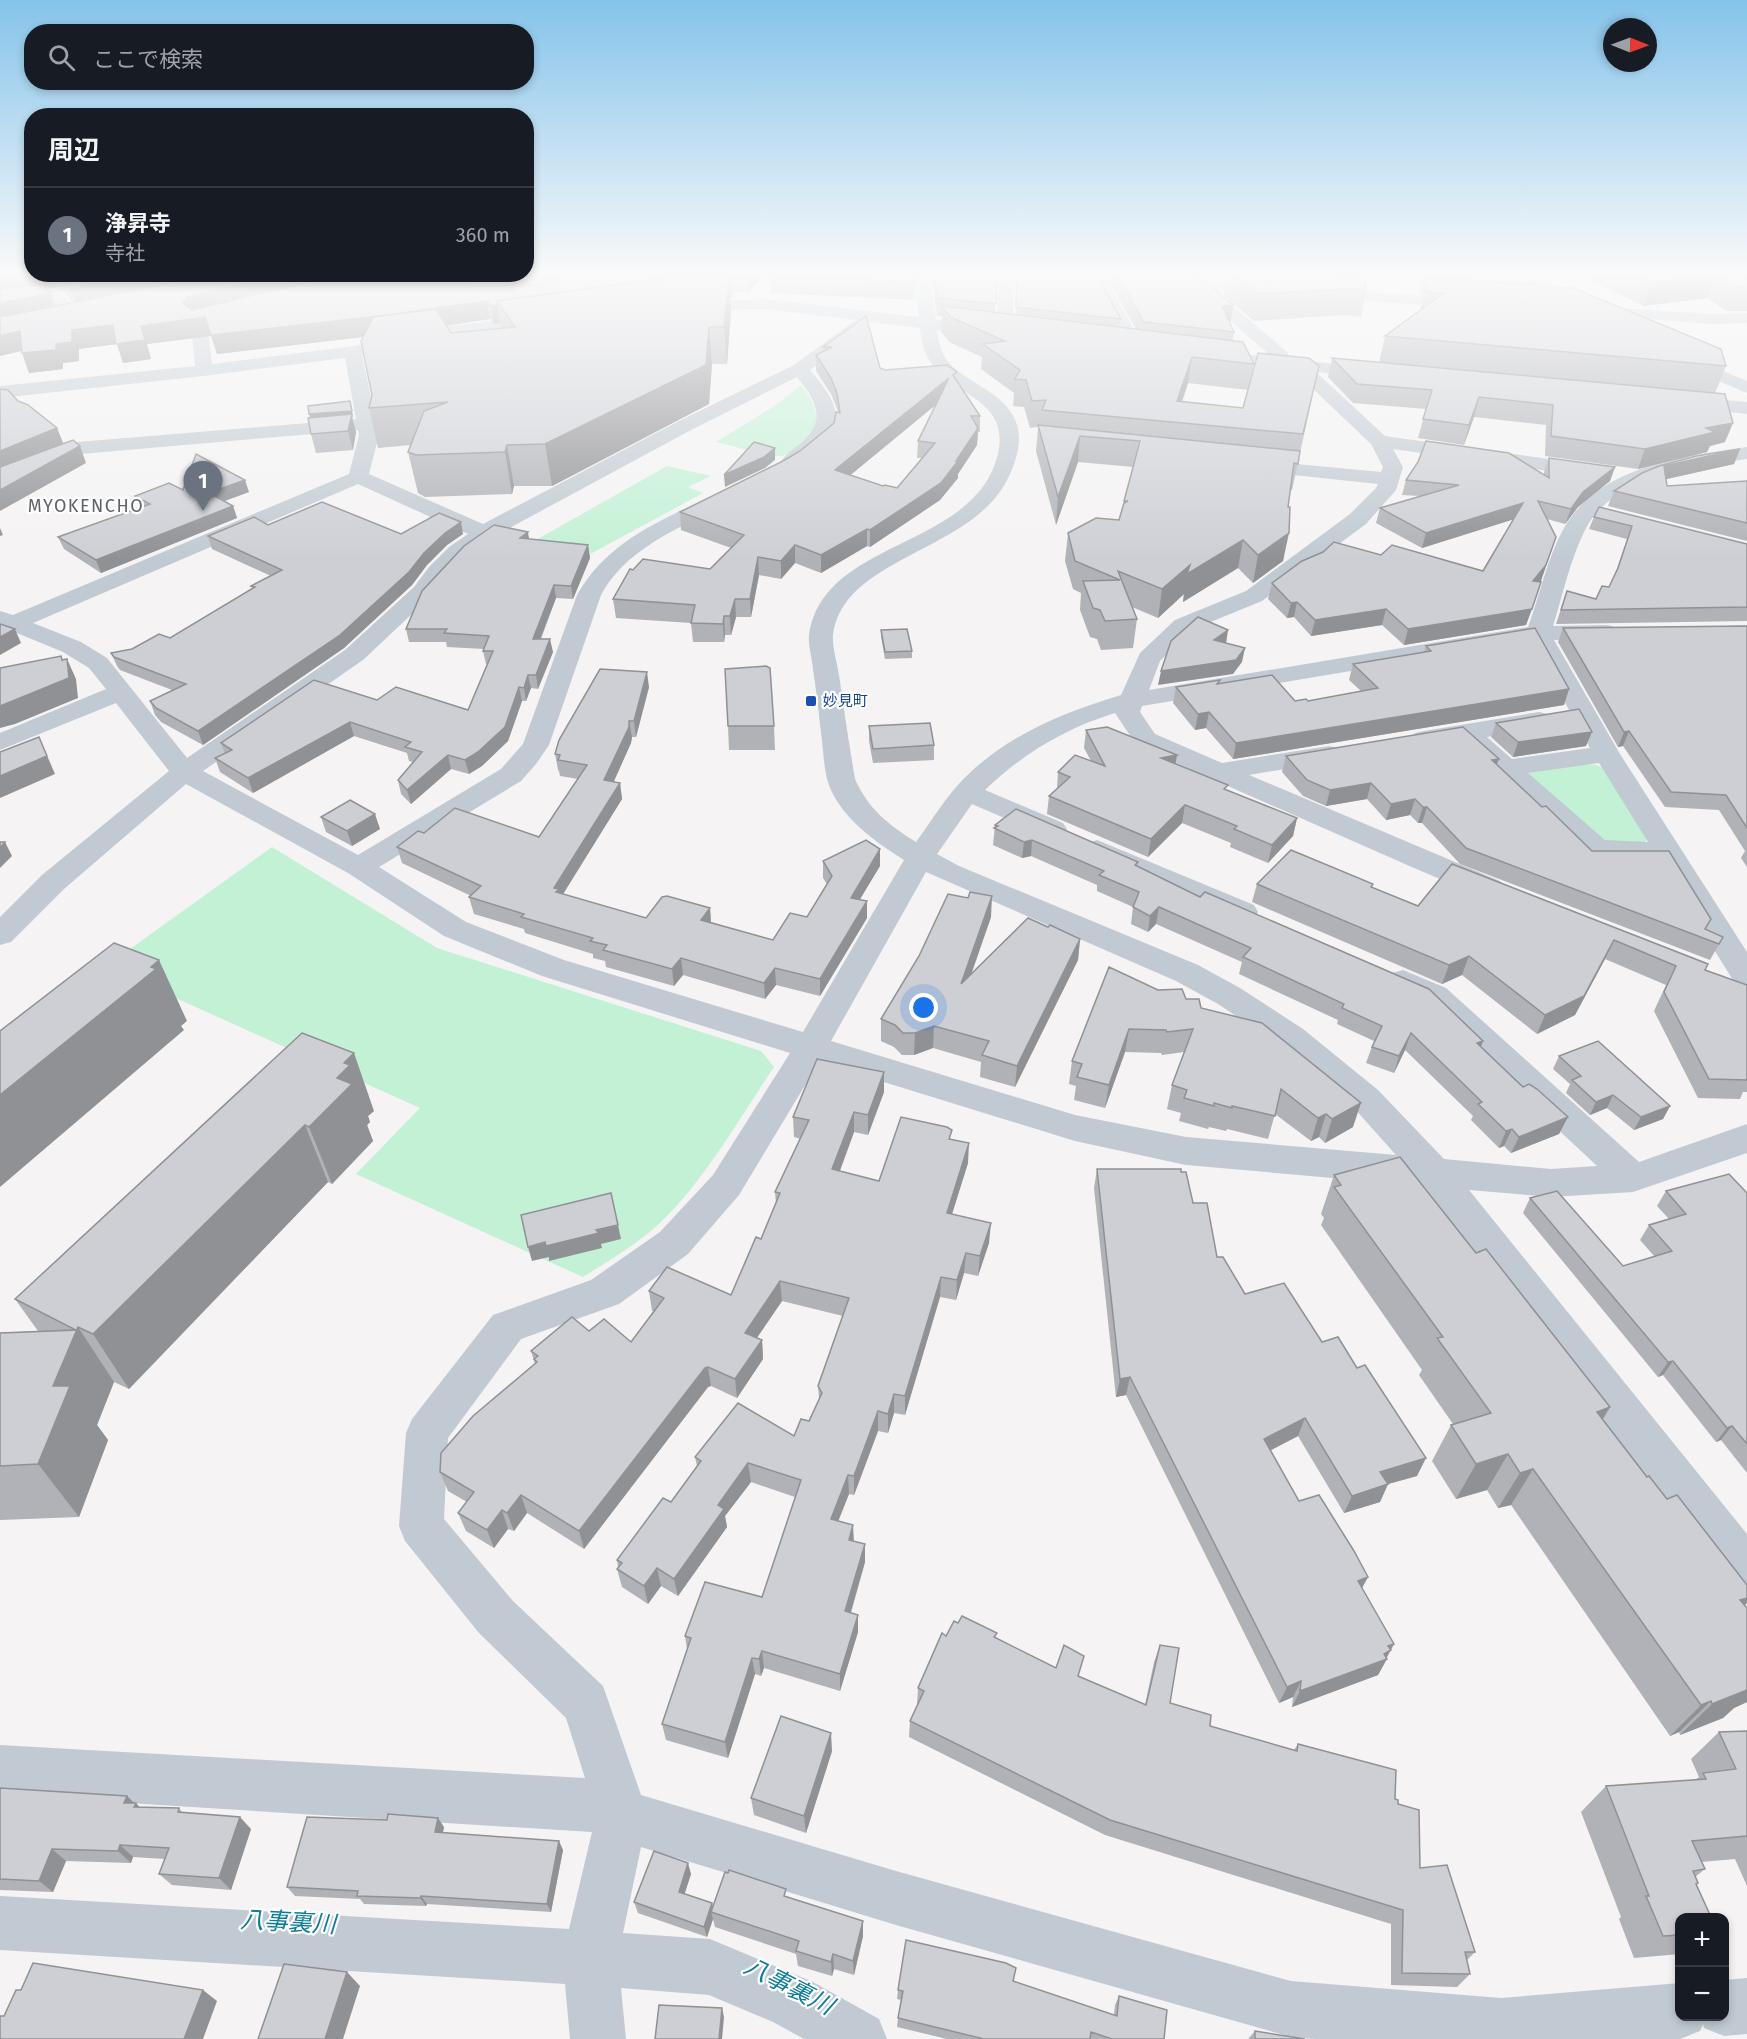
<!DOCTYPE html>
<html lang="ja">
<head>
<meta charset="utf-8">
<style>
	body { margin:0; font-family:"Fira Sans","Noto Sans JP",sans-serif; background:#20242c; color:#f1f3f6 }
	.controls { position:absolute; right:18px; bottom:18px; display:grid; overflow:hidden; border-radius:12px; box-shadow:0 3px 9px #0003 }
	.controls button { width:54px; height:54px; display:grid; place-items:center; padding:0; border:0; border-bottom:2px solid #363941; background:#171b24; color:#f1f3f6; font:30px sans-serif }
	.compass { position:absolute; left:1603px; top:18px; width:54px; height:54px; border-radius:50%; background:#171b24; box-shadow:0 3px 9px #0003; rotate:91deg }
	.you { position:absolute; left:924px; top:1008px; width:21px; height:21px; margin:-15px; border:4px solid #fff; border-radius:50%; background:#1a73e8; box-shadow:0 0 0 9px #1a73e833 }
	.badge { display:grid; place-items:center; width:39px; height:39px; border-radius:50%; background:#db2777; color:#fff; font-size:20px; font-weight:700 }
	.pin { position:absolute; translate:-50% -50px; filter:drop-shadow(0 2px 3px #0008) }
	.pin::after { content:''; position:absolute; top:32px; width:21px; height:18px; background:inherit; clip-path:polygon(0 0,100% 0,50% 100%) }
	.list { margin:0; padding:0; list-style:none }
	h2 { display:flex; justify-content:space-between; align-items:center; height:78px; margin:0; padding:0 24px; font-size:26px }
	h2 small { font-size:20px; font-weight:400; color:#9ea1a6 }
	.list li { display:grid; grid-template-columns:39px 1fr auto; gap:18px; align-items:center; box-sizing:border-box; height:96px; padding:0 24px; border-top:2px solid #363941 }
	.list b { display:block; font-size:22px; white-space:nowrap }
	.list p { margin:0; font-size:20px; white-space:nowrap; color:#9ea1a6 }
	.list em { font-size:20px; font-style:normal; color:#9ea1a6 }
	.icon { flex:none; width:33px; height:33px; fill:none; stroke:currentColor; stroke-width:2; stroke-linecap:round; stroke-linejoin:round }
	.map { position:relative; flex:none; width:1747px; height:2039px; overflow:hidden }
	.search { position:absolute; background:#171b24; box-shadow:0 3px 9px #0003; left:24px; top:24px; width:510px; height:66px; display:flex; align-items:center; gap:15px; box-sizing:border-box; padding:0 21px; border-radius:24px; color:#9ea1a6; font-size:22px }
	.panel { position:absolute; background:#171b24; box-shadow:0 3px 9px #0003; left:24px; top:108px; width:510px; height:174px; border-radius:24px }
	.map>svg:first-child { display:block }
	.green { fill:#c3f1d5 }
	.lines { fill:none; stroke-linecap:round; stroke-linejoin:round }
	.minor { fill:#c1cad2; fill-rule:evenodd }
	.wall { fill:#b0b2b7; fill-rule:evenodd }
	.shaded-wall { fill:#909195 }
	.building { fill:#cdcfd5; stroke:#909195; stroke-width:1.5; fill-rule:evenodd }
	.transit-dot { fill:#1a4fb4; stroke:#fff; stroke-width:2 }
	.labels { text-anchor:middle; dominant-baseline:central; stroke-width:4.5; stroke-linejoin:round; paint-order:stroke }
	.far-transit-label { font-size:15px; fill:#164399; stroke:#fff; text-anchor:start }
	.far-quarter-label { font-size:18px; letter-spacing:1.5px; fill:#5f6368; stroke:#fff }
	.near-water-label { font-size:24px; font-style:italic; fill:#0c7c9b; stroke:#fff }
</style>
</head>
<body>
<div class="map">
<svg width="1747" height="2039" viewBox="0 0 1747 2039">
	<rect width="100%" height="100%" fill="#f5f3f3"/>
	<g class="green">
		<path d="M 801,385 C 819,407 826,430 798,448 C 793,451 787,455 781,456 C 769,457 731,445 716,442 L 776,405 Z"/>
		<path d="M 667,466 L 711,476 L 688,487 L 703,493 L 592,553 L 536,540 Z"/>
		<path d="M 1584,764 L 1596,765 L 1606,769 L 1647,840 L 1642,845 L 1609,844 L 1519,772 Z"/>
		<path d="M 272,847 L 437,948 L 761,1051 L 774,1067 C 739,1119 707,1177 662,1221 C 639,1243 610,1260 583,1277 L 356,1174 L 420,1108 L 138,981 L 130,949 Z"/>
	</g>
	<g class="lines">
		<g class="minor">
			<path d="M 913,273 L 929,273 L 936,319 L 954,322 L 956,326 L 948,331 L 937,330 C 938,338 940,348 944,356 C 962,386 1017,391 1019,437 C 1019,452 1014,467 1007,480 C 971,552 843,557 833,635 C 832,647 837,663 839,675 C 844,710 849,744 855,779 C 868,809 889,825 916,842 C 930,823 942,803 957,786 C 1000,738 1061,713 1121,695 L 1140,653 L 1175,620 L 1246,591 L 1350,514 L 1376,488 L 1378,484 L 1247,470 L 1244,466 L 1247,462 L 1254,460 L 1381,472 L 1383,467 L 1371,444 L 1293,370 L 1202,360 L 1199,356 L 1202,352 L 1208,351 L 1272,357 L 1195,290 L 1190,284 L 1192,281 L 1198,279 L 1206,283 L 1274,288 L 1276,291 L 1268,296 L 1218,293 L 1288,353 L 1289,359 L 1381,369 L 1384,373 L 1381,377 L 1375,378 L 1316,372 L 1385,436 L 1591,465 L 1598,467 L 1601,471 L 1598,475 L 1591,477 L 1393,449 L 1403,467 L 1396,490 L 1366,524 L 1262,601 L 1191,630 L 1160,661 L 1149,690 L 1528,627 C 1540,595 1547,558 1564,528 C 1600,465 1683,457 1747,447 L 1747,459 C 1695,467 1611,476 1585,530 C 1570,560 1563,594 1553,626 L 1607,625 L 1615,627 L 1619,632 L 1615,637 L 1607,639 L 1554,640 L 1620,754 L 1747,952 L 1747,988 L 1736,985 L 1659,861 L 1598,858 L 1588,855 L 1460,741 L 1424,747 L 1415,745 L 1411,739 L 1415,733 L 1424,731 L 1539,712 L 1548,714 L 1552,720 L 1548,726 L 1487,737 L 1512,759 L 1590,748 L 1531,641 L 1142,706 L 1140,712 L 1155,734 L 1222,763 L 1329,746 L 1338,748 L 1342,754 L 1338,760 L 1249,775 L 1500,881 L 1504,888 L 1500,895 L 1489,897 L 1478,895 L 1414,868 L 1137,746 L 1115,713 C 1066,728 1022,754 985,790 L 1063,823 L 1067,829 L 1063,835 L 1053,838 L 1043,835 L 972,804 L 937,854 L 959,866 L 1198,965 L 1240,988 L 1303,1029 L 1378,1090 L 1444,1159 L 1551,1169 L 1597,1166 L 1424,1004 L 1392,989 L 1387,981 L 1392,973 L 1403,970 L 1446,988 L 1639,1162 L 1747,1124 L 1747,1153 L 1633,1192 L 1551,1197 L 1469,1190 L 1747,1534 L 1747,1592 L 1731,1586 L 1424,1186 L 1186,1165 L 1075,1141 L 819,1062 L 739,1195 L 688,1254 L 619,1304 L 521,1339 L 448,1438 L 444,1519 L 513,1601 L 603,1686 L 641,1795 L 896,1871 L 1291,1981 L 1501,1998 L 1680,1983 L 1680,2016 L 1724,2016 L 1724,1980 L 1747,1978 L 1747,2034 L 1724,2036 L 1704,2028 L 1703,2024 L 1700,2031 L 1680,2039 L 1315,2039 L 1291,2037 L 896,1925 L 641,1847 L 623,1933 L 710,1939 L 813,1982 L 879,2019 L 887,2039 L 804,2039 L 773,2022 L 709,1995 L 621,1988 L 626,2039 L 570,2039 L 565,1984 L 0,1950 L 0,1896 L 569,1929 L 592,1832 L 0,1795 L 0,1745 L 585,1778 L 566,1718 L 479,1633 L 405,1541 L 399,1526 L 406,1433 L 412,1419 L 493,1315 L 591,1280 L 660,1232 L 713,1175 L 790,1053 L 542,976 L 444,936 L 348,873 L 186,784 L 64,889 L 11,942 L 0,945 L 0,917 L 42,875 L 169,771 L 116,703 L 0,750 L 0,733 L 106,689 L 89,668 L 63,652 L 0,626 L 0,611 L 13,615 L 349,474 L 359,435 L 358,430 L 81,454 L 0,486 L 0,473 L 77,442 L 356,419 L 345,358 L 204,376 L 0,398 L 0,386 L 195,366 L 191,322 L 170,302 L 178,297 L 184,299 L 207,321 L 212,364 L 400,340 L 398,337 L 401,333 L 407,332 L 543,314 L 549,315 L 551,319 L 549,323 L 543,324 L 413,341 L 415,344 L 412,348 L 362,355 L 379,435 L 369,474 L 483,524 L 677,422 L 794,365 L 855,320 L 767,309 L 686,310 L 680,308 L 678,305 L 680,302 L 767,299 L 919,317 ZM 864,321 L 920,328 C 921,343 925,357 936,369 C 963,398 1009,403 998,454 C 975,550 823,538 809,635 C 808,643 811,654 812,662 C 815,683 818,704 820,725 C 823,743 823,762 827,779 C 837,815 874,841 904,860 L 803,1032 L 564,960 L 466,922 L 379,867 L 521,781 L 536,764 L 549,745 L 601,595 C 626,548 681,527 727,504 L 730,500 L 727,496 L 720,494 L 713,496 C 660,520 607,542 577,595 L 523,744 L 501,769 L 358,855 L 203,771 L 363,660 L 430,597 L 445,577 L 465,557 L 491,538 L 691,430 L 797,377 C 818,403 827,421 799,445 C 792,450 786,454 781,461 L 784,465 C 806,471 841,432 835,410 C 832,395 819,381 810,370 L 864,328 L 866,324 ZM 358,484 L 468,534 L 449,547 L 429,567 L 414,587 L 345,650 L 187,758 L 107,658 L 81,642 L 33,623 ZM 1599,763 L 1648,842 L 1605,840 L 1528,773 ZM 926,872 L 1176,981 L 1218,1004 L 1279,1045 L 1354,1108 L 1396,1155 L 1186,1137 L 1075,1115 L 831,1041 Z"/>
			<path d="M 995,273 L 1011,273 L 1014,285 L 1013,326 L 1005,331 L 997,326 L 998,285 Z"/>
			<path d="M 1087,273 L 1103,273 L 1140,340 L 1137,344 L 1125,344 Z"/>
			<path d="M 1522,273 L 1539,273 L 1574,307 L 1584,311 L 1592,306 L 1710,314 L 1747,313 L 1747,323 L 1710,324 L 1586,314 L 1578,319 L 1562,313 Z"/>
			<path d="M 468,274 L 484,274 L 487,293 L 513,293 L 521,298 L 513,303 L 474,301 Z"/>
			<path d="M 1320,289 L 1466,298 L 1474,303 L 1466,308 L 1314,297 L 1312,294 L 1314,291 Z"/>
			<path d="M 53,290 L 59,292 L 79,310 L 81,314 L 79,318 L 67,318 L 49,300 L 0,306 L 0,296 Z"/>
			<path d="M 1681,354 L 1747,381 L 1747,393 L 1675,363 L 1672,359 L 1675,355 Z"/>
			<path d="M 1683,396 L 1747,402 L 1747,414 L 1676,406 L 1674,402 L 1676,398 Z"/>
			<path d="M 1097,840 L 1254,905 L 1258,912 L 1254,919 L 1243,922 L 1232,919 L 1087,855 L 1082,849 L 1087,843 Z"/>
		</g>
	</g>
	<g class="wall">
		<path d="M 526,273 L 767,273 L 748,292 L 733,291 L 733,298 L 730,298 L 731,312 L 727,364 L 712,364 L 709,404 L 552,486 L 514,486 L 512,494 L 425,497 L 418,493 L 408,452 L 411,445 L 378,448 L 369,408 L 372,395 L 363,337 L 217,354 L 211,336 L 147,344 L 151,359 L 123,363 L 117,344 L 79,349 L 79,361 L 63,363 L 63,369 L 29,373 L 22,351 L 0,356 L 32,274 L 468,274 L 471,285 L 488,286 L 486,274 L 526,274 ZM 53,288 L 61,290 L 73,302 L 56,306 L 51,293 L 46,289 ZM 490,319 L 494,324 L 500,323 L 501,328 L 451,333 L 447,326 Z"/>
		<path d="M 931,273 L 997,273 L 995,312 L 1016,315 L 1016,285 L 1012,273 L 1096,273 L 1121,319 L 1120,327 L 1136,329 L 1104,273 L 1191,273 L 1195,278 L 1233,305 L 1230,323 L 1234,332 L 1233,340 L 1254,364 L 1252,374 L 1319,366 L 1292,490 L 1290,490 L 1283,561 L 1253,583 L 1238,568 L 1183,602 L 1184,594 L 1158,618 L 1132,607 L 1137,619 L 1133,648 L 1101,650 L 1097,639 L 1090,637 L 1080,610 L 1081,593 L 1073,589 L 1065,561 L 1068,533 L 1119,520 L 1133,467 L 1078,462 L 1056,525 L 1036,451 L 1038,427 L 1030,428 L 1024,407 L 1013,406 L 1014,393 L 981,369 L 982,357 L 949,342 L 941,331 L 942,316 L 937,316 ZM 1188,383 L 1248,390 L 1243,408 L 1182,402 Z"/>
		<path d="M 1227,273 L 1362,273 L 1361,278 L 1366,290 L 1361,317 L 1343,315 L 1254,321 L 1224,296 Z"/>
		<path d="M 1423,273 L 1516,273 L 1536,284 L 1536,286 L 1726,366 L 1715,393 L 1725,442 L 1710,446 L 1707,452 L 1638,469 L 1545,456 L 1546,425 L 1474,417 L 1464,445 L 1418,438 L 1426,409 L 1353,403 L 1328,377 L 1332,358 L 1379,363 L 1385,336 L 1420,311 L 1423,294 L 1420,293 L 1420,284 Z"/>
		<path d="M 1577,273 L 1747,273 L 1747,311 L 1726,311 L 1708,298 L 1643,306 Z"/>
		<path d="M 770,275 L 915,282 L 915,300 L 771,293 Z"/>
		<path d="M 866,316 L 880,368 L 885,370 L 956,380 L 980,416 L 980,432 L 978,432 L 977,445 L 958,474 L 958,478 L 940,500 L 870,547 L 867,546 L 821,573 L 795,563 L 781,579 L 759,575 L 751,617 L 736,617 L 731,635 L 725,635 L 724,642 L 693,642 L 691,623 L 616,618 L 613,599 L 633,570 L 710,569 L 731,548 L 681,530 L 680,512 L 783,461 L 800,451 L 834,423 L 838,412 L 837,409 L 831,394 L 816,371 L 816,355 L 823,352 L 823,347 ZM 936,404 L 918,441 L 917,458 L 922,458 L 897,488 L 883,486 L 850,475 Z"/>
		<path d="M 352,417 L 356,432 L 353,450 L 316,453 L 311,434 L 308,418 L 353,417 Z"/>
		<path d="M 1740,449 L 1734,464 L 1666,479 L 1667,486 L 1747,481 L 1747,541 L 1608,506 L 1614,491 Z"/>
		<path d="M 1549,458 L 1615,467 L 1610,481 L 1578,507 L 1565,524 L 1547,519 L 1541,581 L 1526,625 L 1404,645 L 1382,625 L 1311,636 L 1294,617 L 1287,618 L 1268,599 L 1272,583 L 1381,555 L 1483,571 L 1513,519 L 1422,548 L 1376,523 L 1380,508 L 1420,496 L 1402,495 L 1406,480 L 1544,476 L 1544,472 Z"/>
		<path d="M 183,490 L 249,492 L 225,501 L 233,506 L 237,518 L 101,573 L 64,549 L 58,537 L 139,508 L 135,496 Z"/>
		<path d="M 1594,517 L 1747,544 L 1747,621 L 1556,624 L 1567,591 L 1596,599 L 1609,587 L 1616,572 L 1627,539 L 1589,529 Z"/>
		<path d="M 268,525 L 401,534 L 463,534 L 447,545 L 427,565 L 412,585 L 344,648 L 203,745 L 161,722 L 155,715 L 150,701 L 172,690 L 120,670 L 117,666 L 111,653 L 132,649 L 170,638 L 252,589 L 251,586 L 271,576 L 212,549 L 208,536 Z"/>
		<path d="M 529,539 L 588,545 L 590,558 L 573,599 L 556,598 L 541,639 L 553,652 L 538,689 L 531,688 L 526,701 L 522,701 L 508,741 L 482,766 L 469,774 L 451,769 L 411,804 L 401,794 L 398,780 L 413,762 L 409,761 L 407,753 L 354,736 L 253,793 L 220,772 L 215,758 L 225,754 L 221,743 L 377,700 L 468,710 L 487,664 L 486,664 L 483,651 L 484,649 L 447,647 L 446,642 L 409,642 L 406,629 Z"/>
		<path d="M 1747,626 L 1747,867 L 1741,858 L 1745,851 L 1719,810 L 1665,807 L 1623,746 L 1618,747 L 1558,642 L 1563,628 Z"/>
		<path d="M 881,630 L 912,651 L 912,658 L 885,659 L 881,637 Z"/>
		<path d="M 1426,646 L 1569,689 L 1564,705 L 1233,759 L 1206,728 L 1195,730 L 1173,703 L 1176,687 L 1220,680 L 1219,684 L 1295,701 L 1308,701 L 1361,691 L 1349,680 L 1353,664 L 1424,652 Z"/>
		<path d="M 649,687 L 636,737 L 632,737 L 631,743 L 613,782 L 620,783 L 622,799 L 563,894 L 646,918 L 710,908 L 711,922 L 773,940 L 807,917 L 827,884 L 823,878 L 823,861 L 880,849 L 880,866 L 860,899 L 867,918 L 820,996 L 776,985 L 765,999 L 683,975 L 674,986 L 606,967 L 605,961 L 593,958 L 593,954 L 525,933 L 524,929 L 474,914 L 469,897 L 471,896 L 402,863 L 397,847 L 424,833 L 539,837 L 578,779 L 560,776 L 559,771 L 558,770 L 555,754 Z"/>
		<path d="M 1496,723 L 1586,746 L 1513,757 L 1491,737 Z"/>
		<path d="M 728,726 L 774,726 L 775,750 L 729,750 Z"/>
		<path d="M 869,726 L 934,745 L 934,760 L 873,763 L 869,741 Z"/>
		<path d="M 1086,730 L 1177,755 L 1175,764 L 1227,790 L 1297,818 L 1293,836 L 1268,863 L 1230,847 L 1231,843 L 1182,823 L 1148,857 L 1047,814 L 1049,796 L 1057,789 L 1058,772 L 1091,761 L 1084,748 Z"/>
		<path d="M 1286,756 L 1497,765 L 1542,807 L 1592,851 L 1711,919 L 1706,929 L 1723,937 L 1710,960 L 1460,864 L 1422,823 L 1418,823 L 1410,815 L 1386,820 L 1367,799 L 1326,806 L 1303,796 L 1282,772 Z"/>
		<path d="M 321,817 L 380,829 L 352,846 L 326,832 Z"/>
		<path d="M 995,825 L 1138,862 L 1137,866 L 1481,1047 L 1523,1087 L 1568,1117 L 1559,1134 L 1511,1153 L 1504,1146 L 1499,1148 L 1471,1120 L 1473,1116 L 1405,1050 L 1394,1073 L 1366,1063 L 1374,1041 L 1337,1024 L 1338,1020 L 1239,974 L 1242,962 L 1156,924 L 1148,932 L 1131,924 L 1133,907 L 1097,891 L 1097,885 L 1031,856 L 1022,858 L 993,845 Z"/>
		<path d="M 1452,864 L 1705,970 L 1747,985 L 1747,1092 L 1743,1092 L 1740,1099 L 1698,1098 L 1654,1011 L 1666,985 L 1605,959 L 1575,1015 L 1537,1034 L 1462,975 L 1442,984 L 1252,902 L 1257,884 L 1372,888 L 1418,906 Z"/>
		<path d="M 991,917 L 971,975 L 1048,927 L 1080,939 L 1078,960 L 1015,1087 L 980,1077 L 981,1062 L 933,1048 L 914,1055 L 902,1055 L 894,1047 L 881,1041 L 881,1019 Z"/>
		<path d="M 1158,990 L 1186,999 L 1201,1008 L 1353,1127 L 1325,1143 L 1319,1137 L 1311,1141 L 1275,1114 L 1268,1139 L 1227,1129 L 1226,1131 L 1209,1127 L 1208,1129 L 1179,1121 L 1181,1113 L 1167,1109 L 1172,1085 L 1184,1052 L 1162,1055 L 1161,1053 L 1125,1052 L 1105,1108 L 1074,1100 L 1076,1086 L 1069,1084 L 1072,1061 Z"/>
		<path d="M 302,1033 L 374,1111 L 368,1116 L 370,1122 L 367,1125 L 373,1141 L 332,1184 L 328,1182 L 129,1389 L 114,1382 L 97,1425 L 108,1440 L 79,1517 L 0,1520 L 0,1333 L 38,1331 L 15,1299 Z"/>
		<path d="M 1559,1056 L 1670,1106 L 1663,1119 L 1634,1130 L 1607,1108 L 1590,1115 L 1566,1093 L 1570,1084 L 1553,1069 Z"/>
		<path d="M 884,1092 L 868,1135 L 854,1132 L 840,1171 L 879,1181 L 951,1139 L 968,1163 L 952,1214 L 989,1243 L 978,1276 L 964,1273 L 956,1300 L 940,1297 L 905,1415 L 894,1413 L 888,1433 L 878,1431 L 854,1495 L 849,1494 L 838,1521 L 854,1542 L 865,1544 L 865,1562 L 851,1613 L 858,1632 L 840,1691 L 764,1668 L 761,1676 L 755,1674 L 728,1758 L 666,1740 L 662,1724 L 687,1649 L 685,1636 L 762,1597 L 795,1497 L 751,1482 L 725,1516 L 727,1527 L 678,1596 L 661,1586 L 648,1604 L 622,1587 L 617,1569 L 618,1567 L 617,1560 L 671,1502 L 697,1466 L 695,1457 L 794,1436 L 809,1421 L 819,1400 L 818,1386 L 843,1316 L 782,1301 L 757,1338 L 762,1340 L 763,1359 L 737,1398 L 711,1386 L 708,1387 L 584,1549 L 527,1513 L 514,1531 L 508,1529 L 494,1548 L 466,1531 L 458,1513 L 467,1502 L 448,1491 L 440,1472 L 535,1364 L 531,1351 L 589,1331 L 631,1342 L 654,1311 L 652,1311 L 649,1291 L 731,1295 L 761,1239 L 776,1203 L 775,1192 L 801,1139 L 794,1137 L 793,1117 Z"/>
		<path d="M 1097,1169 L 1193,1203 L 1217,1257 L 1245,1294 L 1322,1342 L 1417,1476 L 1388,1484 L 1380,1502 L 1344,1513 L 1298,1436 L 1270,1450 L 1299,1501 L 1368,1577 L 1362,1588 L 1394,1644 L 1378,1675 L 1292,1707 L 1293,1697 L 1279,1703 L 1126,1395 L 1116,1397 L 1094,1188 Z"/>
		<path d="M 1334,1175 L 1476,1253 L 1610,1407 L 1603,1420 L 1747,1608 L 1747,1702 L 1734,1708 L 1723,1718 L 1680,1735 L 1679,1732 L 1670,1736 L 1511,1505 L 1498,1508 L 1487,1490 L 1456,1499 L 1432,1461 L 1451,1425 L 1453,1424 L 1419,1375 L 1422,1370 L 1321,1225 L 1324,1218 L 1321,1214 Z"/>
		<path d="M 1666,1191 L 1747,1193 L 1747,1473 L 1721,1440 L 1716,1442 L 1663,1375 L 1658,1377 L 1523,1213 L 1530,1198 L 1623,1266 L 1655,1257 L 1640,1240 L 1649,1225 L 1669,1219 L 1657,1206 Z"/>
		<path d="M 946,1636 L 996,1638 L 1056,1668 L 1145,1705 L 1154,1662 L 1160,1645 L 1170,1703 L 1210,1726 L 1294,1750 L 1298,1744 L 1395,1799 L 1398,1804 L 1420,1868 L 1475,1952 L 1467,1960 L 1470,1974 L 1457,1987 L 1391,1985 L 1391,1924 L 1105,1835 L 909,1737 L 910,1721 L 917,1705 L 918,1688 Z"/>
		<path d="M 1747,1731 L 1747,1886 L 1735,1859 L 1701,1862 L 1705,1869 L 1695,1877 L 1698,1883 L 1696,1885 L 1680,1917 L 1680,1954 L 1634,1958 L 1619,1919 L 1621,1917 L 1581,1812 L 1606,1786 L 1695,1780 L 1699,1777 L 1691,1759 L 1719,1732 Z"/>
		<path d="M 832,1751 L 806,1833 L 754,1815 L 751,1798 Z"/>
		<path d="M 0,1788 L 127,1796 L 139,1807 L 179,1808 L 182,1812 L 251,1829 L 231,1890 L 172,1885 L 159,1874 L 165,1859 L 133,1857 L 131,1863 L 66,1861 L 53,1892 L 0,1890 Z"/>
		<path d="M 444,1827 L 443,1832 L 563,1850 L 551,1912 L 427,1904 L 426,1906 L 364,1904 L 360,1899 L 295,1896 L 287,1887 Z"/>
		<path d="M 691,1874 L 684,1894 L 713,1907 L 787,1897 L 863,1921 L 863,1936 L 854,1975 L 834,1969 L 832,1976 L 798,1966 L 796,1954 L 715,1927 L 713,1919 L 707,1937 L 638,1913 L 634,1902 Z"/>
		<path d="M 1013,1981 L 1114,2015 L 1115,2005 L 1119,1996 L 1164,2039 L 947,2039 L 897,2027 L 898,2018 L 901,2000 L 897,1999 L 898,1990 Z"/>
		<path d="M 1255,2031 L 1305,2039 L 1248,2039 Z"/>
	</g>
	<g class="shaded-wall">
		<path d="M 21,273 L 32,273 L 32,274 L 48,274 L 53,288 L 0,294 L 0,276 Z"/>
		<path d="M 732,273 L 733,291 L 733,298 L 731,280 Z"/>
		<path d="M 748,273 L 767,273 L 748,292 L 747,274 Z"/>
		<path d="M 142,274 L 216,274 L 78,307 L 71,289 Z"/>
		<path d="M 283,274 L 361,274 L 205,317 L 211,336 L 147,344 L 151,359 L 123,363 L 117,344 L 79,349 L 79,361 L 63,363 L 63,369 L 29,373 L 22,353 L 56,344 L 72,330 L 113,325 L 141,326 L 183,303 L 187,297 Z"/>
		<path d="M 1716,274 L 1708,298 L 1643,306 L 1652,282 Z"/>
		<path d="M 729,276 L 731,312 L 727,364 L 724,327 Z"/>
		<path d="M 51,293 L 57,311 L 0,323 L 0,303 Z"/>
		<path d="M 487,301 L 490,319 L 388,334 L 217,354 L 211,335 L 429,309 Z"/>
		<path d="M 497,305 L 500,323 L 494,324 L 491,306 Z"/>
		<path d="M 1233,305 L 1230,324 L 1222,306 Z"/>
		<path d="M 709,327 L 712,364 L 709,404 L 552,486 L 545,444 Z"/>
		<path d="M 20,331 L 28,349 L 0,356 L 0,336 Z"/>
		<path d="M 1192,357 L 1188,383 L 1175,422 L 1177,401 Z"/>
		<path d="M 949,378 L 949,394 L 836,487 L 835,470 Z"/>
		<path d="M 1479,397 L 1474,417 L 1464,445 L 1469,425 Z"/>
		<path d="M 350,401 L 353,417 L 352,417 L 356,432 L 353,450 L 348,431 L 311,420 L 309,414 Z"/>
		<path d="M 1733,423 L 1725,442 L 1710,446 L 1707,452 L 1638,469 L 1645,449 L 1706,428 Z"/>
		<path d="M 57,428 L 64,445 L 0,471 L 0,451 Z"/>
		<path d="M 978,428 L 977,445 L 958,474 L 958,478 L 940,500 L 870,547 L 870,530 L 956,461 Z"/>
		<path d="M 1080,436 L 1078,462 L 1056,525 L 1058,497 Z"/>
		<path d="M 507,445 L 514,486 L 512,494 L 505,452 Z"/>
		<path d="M 80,446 L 86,463 L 0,511 L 0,490 Z"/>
		<path d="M 775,448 L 775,460 L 765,468 L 725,487 L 724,475 Z"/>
		<path d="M 1740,449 L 1734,464 L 1658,481 L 1664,466 Z"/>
		<path d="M 1615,467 L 1610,481 L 1578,507 L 1565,524 L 1571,509 L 1583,492 Z"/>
		<path d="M 245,480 L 249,492 L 213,505 L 209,493 Z"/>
		<path d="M 1523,503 L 1518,518 L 1422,548 L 1426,533 Z"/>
		<path d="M 233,506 L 237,518 L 101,573 L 96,560 Z"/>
		<path d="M 461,522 L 463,534 L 447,545 L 427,565 L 412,585 L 344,648 L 203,745 L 198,731 L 424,553 L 445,533 Z"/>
		<path d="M 0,528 L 3,535 L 0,536 Z"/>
		<path d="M 867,529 L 867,546 L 821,573 L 821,555 Z"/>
		<path d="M 528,532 L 530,545 L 520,538 Z"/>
		<path d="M 1289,533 L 1283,561 L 1253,583 L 1258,555 Z"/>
		<path d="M 1556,537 L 1541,581 L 1528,596 L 1533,581 Z"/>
		<path d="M 1243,540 L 1238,568 L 1183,602 L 1184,594 L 1158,618 L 1162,589 L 1190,565 Z"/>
		<path d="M 588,545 L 590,558 L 573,599 L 571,586 Z"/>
		<path d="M 795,545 L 795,563 L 781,579 L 781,561 Z"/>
		<path d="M 758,557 L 759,575 L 751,617 L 750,599 Z"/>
		<path d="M 554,585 L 556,598 L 535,652 L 533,639 Z"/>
		<path d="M 735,599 L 736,617 L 731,635 L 730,616 Z"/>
		<path d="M 1297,602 L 1294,617 L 1287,618 L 1291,603 Z"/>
		<path d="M 1386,609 L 1382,625 L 1311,636 L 1315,620 Z"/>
		<path d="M 1532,609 L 1526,625 L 1404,645 L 1408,629 Z"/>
		<path d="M 724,616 L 725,635 L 724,642 L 723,624 Z"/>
		<path d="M 15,629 L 21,643 L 0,655 L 0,637 Z"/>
		<path d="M 1228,630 L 1226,644 L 1214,640 Z"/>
		<path d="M 550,639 L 553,652 L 538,689 L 536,675 Z"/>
		<path d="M 1245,648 L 1242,662 L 1233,674 L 1158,685 L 1161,671 Z"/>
		<path d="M 61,656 L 69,673 L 67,659 L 76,679 L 78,698 L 15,724 L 0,728 L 0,706 L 62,660 Z"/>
		<path d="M 647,672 L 649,687 L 636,737 L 634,721 Z"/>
		<path d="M 528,675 L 531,688 L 526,701 L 524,688 Z"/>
		<path d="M 519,687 L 522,701 L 508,741 L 482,766 L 469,774 L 465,760 Z"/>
		<path d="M 1569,689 L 1564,705 L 1233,759 L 1236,743 Z"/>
		<path d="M 1209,712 L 1206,728 L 1195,730 L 1198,714 Z"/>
		<path d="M 629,721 L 632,737 L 631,743 L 607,797 L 604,780 Z"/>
		<path d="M 350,722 L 354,736 L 253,793 L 248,778 Z"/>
		<path d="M 1629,731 L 1623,746 L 1618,747 L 1624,732 Z"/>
		<path d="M 1592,732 L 1586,746 L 1513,757 L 1518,742 Z"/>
		<path d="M 39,737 L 55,774 L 0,798 L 0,776 Z"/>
		<path d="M 448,755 L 451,769 L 411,804 L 407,790 Z"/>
		<path d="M 1177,755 L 1174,773 L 1161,758 Z"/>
		<path d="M 1499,759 L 1493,774 L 1492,760 Z"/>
		<path d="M 620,783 L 622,799 L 560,899 L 554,888 Z"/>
		<path d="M 1371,783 L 1367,799 L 1326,806 L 1330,790 Z"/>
		<path d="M 1415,799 L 1410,815 L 1386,820 L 1391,804 Z"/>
		<path d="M 1185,805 L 1182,823 L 1148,857 L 1151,839 Z"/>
		<path d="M 1423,807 L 1427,807 L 1422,823 L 1418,823 Z"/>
		<path d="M 375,814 L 380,829 L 352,846 L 347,831 Z"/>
		<path d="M 1297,818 L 1293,836 L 1268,863 L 1272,845 Z"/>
		<path d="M 1032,840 L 1031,856 L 1022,858 L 1024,842 Z"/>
		<path d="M 5,842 L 12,856 L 0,868 L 0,848 Z"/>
		<path d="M 880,849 L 880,866 L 851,914 L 851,898 Z"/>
		<path d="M 992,896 L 991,917 L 960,1006 L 961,984 Z"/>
		<path d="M 867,901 L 867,918 L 820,996 L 820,979 Z"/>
		<path d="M 1159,907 L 1156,924 L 1148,932 L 1150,916 Z"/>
		<path d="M 710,908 L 711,924 L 701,920 Z"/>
		<path d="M 1080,939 L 1078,960 L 1015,1087 L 1017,1066 Z"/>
		<path d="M 1614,940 L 1605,959 L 1575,1015 L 1537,1034 L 1545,1015 Z"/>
		<path d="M 1469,956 L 1462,975 L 1442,984 L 1449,965 Z"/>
		<path d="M 681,958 L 683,975 L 674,986 L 672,969 Z"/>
		<path d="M 159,960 L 187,1021 L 181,1026 L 184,1030 L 0,1187 L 0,1095 Z"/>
		<path d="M 775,968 L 776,985 L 765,999 L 764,983 Z"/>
		<path d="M 934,1026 L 933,1048 L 914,1055 L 915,1033 Z"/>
		<path d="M 1129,1029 L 1125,1052 L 1105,1108 L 1109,1085 Z"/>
		<path d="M 1411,1033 L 1405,1050 L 1394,1073 L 1399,1056 Z"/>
		<path d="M 1483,1041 L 1477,1058 L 1477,1043 Z"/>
		<path d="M 354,1053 L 374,1111 L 368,1116 L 370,1122 L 367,1125 L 373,1141 L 332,1184 L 309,1127 L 344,1063 Z"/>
		<path d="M 884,1072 L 884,1092 L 868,1135 L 868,1115 Z"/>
		<path d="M 1613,1095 L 1607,1108 L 1590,1115 L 1596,1102 Z"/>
		<path d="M 1361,1103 L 1353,1127 L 1325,1143 L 1332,1119 Z"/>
		<path d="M 1670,1106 L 1663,1119 L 1634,1130 L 1641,1117 Z"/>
		<path d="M 854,1112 L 854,1132 L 833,1189 L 832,1169 Z"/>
		<path d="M 1326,1114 L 1319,1137 L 1311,1141 L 1318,1118 Z"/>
		<path d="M 1568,1117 L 1559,1134 L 1511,1153 L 1519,1137 Z"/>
		<path d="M 305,1125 L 328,1182 L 129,1389 L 93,1334 Z"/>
		<path d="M 1512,1129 L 1504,1146 L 1499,1148 L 1506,1131 Z"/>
		<path d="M 969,1143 L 968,1163 L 946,1233 L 947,1213 Z"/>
		<path d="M 991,1223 L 989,1243 L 978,1276 L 980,1256 Z"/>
		<path d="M 618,1225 L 621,1239 L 601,1244 L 602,1248 L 549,1261 L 549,1257 L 532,1261 L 528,1247 Z"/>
		<path d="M 966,1253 L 964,1273 L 956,1300 L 957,1280 Z"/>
		<path d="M 941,1277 L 940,1297 L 905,1415 L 905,1396 Z"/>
		<path d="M 780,1281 L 782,1301 L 747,1352 L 745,1333 Z"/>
		<path d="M 78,1327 L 114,1382 L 97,1425 L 108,1440 L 79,1517 L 38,1464 L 53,1386 Z"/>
		<path d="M 762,1340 L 763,1359 L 737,1398 L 735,1379 Z"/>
		<path d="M 1673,1361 L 1663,1375 L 1658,1377 L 1668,1362 Z"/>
		<path d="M 708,1367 L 711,1386 L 708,1387 L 584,1549 L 579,1531 L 705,1368 Z"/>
		<path d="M 1130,1377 L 1126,1395 L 1116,1397 L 1120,1379 Z"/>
		<path d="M 894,1394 L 894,1413 L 888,1433 L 888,1414 Z"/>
		<path d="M 1610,1407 L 1587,1444 L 1597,1412 Z"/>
		<path d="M 878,1411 L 878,1431 L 854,1495 L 854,1476 Z"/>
		<path d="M 1305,1418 L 1298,1436 L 1258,1457 L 1264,1439 Z"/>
		<path d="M 1732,1426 L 1721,1440 L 1716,1442 L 1727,1428 Z"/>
		<path d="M 1508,1454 L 1487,1490 L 1456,1499 L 1476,1464 Z"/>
		<path d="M 1426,1458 L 1417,1476 L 1388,1484 L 1380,1502 L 1344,1513 L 1352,1496 L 1380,1472 Z"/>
		<path d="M 748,1463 L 751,1482 L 725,1516 L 727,1527 L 678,1596 L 674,1579 L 718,1505 Z"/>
		<path d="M 1533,1469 L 1511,1505 L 1498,1508 L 1520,1473 Z"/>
		<path d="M 848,1475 L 849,1494 L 832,1537 L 831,1519 Z"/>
		<path d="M 521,1495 L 527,1513 L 514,1531 L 507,1513 Z"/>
		<path d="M 502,1510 L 508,1529 L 494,1548 L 487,1530 Z"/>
		<path d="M 853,1525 L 854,1543 L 849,1540 Z"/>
		<path d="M 865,1544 L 865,1562 L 846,1628 L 845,1611 Z"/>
		<path d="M 657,1568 L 661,1586 L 648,1604 L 644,1586 Z"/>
		<path d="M 1368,1577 L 1359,1593 L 1358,1581 Z"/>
		<path d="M 1747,1598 L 1747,1603 L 1723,1628 L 1740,1600 Z"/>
		<path d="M 858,1615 L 858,1632 L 840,1691 L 840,1674 Z"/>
		<path d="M 1394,1644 L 1385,1660 L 1387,1659 L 1378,1675 L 1292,1707 L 1300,1691 Z"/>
		<path d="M 762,1651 L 764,1668 L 761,1676 L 759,1659 Z"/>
		<path d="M 752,1658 L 755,1674 L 728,1758 L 725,1742 Z"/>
		<path d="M 1301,1681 L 1293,1697 L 1279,1703 L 1287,1687 Z"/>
		<path d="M 1747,1686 L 1747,1702 L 1734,1708 L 1723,1718 L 1680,1735 L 1712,1704 Z"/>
		<path d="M 1711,1701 L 1679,1732 L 1670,1736 L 1701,1705 Z"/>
		<path d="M 831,1733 L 832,1751 L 806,1833 L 804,1816 Z"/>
		<path d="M 127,1796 L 135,1804 L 136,1803 L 148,1816 L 124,1803 Z"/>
		<path d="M 240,1817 L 251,1829 L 231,1890 L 219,1878 Z"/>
		<path d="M 438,1818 L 444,1827 L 441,1841 L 435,1832 Z"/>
		<path d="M 559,1841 L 563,1850 L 551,1912 L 547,1904 Z"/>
		<path d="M 120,1845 L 133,1857 L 131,1863 L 118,1851 Z"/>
		<path d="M 52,1849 L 66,1861 L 53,1892 L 39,1881 Z"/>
		<path d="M 688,1863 L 691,1874 L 682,1902 L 679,1892 Z"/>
		<path d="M 421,1896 L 427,1904 L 426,1906 L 420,1898 Z"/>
		<path d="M 712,1903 L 715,1913 L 711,1912 L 713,1919 L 707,1937 L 704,1927 Z"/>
		<path d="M 863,1921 L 863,1936 L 854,1975 L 853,1961 Z"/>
		<path d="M 833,1954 L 834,1969 L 832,1976 L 831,1962 Z"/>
		<path d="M 347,1972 L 360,1986 L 343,2039 L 325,2039 Z"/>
		<path d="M 203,1990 L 217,2001 L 203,2039 L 184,2039 Z"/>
		<path d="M 722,2008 L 724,2017 L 722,2039 L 719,2039 Z"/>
	</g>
	<g class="building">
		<path d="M 0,273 L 21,273 L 0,276 Z"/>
		<path d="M 547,273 L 748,273 L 747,274 L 732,273 L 731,280 L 729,280 L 729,276 L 674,277 L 497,301 L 497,305 L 491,306 L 487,301 L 388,315 L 211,335 L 205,317 L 141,326 L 145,340 L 116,344 L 113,325 L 72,330 L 72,342 L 56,344 L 56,350 L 22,353 L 20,331 L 0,336 L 0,317 L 167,284 L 202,274 L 283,274 L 187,297 L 183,303 L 192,310 L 343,274 L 468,274 L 471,285 L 545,286 L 556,279 Z"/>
		<path d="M 772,273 L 914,273 L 915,282 L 770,275 Z"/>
		<path d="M 934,273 L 997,273 L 996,304 L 938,298 Z"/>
		<path d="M 1017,273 L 1096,273 L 1121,319 L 1016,307 Z"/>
		<path d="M 1116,273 L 1191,273 L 1195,278 L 1200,278 L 1233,305 L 1222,306 L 1234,332 L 1144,322 Z"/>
		<path d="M 1232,273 L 1286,273 L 1365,278 L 1366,290 L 1348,289 L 1258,294 Z"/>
		<path d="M 1424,273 L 1516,273 L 1536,284 L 1424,277 Z"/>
		<path d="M 1634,273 L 1747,273 L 1747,287 L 1736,287 L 1716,274 L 1652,282 Z"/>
		<path d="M 56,274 L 142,274 L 71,289 Z"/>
		<path d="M 729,276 L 724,327 L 709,327 L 706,365 L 545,444 L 507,445 L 505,452 L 416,455 L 408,452 L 424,411 L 448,402 L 369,408 L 372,395 L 361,341 L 373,317 L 436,309 L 451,333 L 515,327 L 497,301 L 674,277 Z"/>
		<path d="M 1427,279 L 1573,288 L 1721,349 L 1726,366 L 1385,336 L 1444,293 L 1426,292 Z"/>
		<path d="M 42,285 L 51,293 L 0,303 L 0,289 Z"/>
		<path d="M 942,306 L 1243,342 L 1254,364 L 1192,357 L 1177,401 L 1243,408 L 1258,353 L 1309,358 L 1319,366 L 1303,434 L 1042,410 L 1046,400 L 1032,401 L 1026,380 L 1015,379 L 1020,370 L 983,344 L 1005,341 L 950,317 Z"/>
		<path d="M 866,316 L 880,368 L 885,370 L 947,365 L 957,372 L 953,375 L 980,416 L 971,416 L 978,428 L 956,461 L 958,461 L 941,483 L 870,530 L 867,529 L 821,555 L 795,545 L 781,561 L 758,557 L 750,599 L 735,599 L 730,616 L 724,616 L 723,624 L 691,623 L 695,605 L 613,599 L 630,569 L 633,570 L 643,559 L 710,569 L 744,535 L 680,512 L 783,461 L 800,451 L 834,423 L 836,412 L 840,413 L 837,393 L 831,378 L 816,355 L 832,347 L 823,347 ZM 949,378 L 918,441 L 935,443 L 897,488 L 885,485 L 883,486 L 835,470 Z"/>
		<path d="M 1332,358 L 1725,394 L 1733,423 L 1706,428 L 1715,432 L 1645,449 L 1551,436 L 1553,405 L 1479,397 L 1469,425 L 1423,419 L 1432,390 L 1357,384 Z"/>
		<path d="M 0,389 L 8,390 L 18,401 L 28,405 L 57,428 L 0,451 Z"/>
		<path d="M 350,401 L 352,411 L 309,414 L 308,406 Z"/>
		<path d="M 352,414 L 348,431 L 311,434 L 308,418 Z"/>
		<path d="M 1038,425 L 1300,451 L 1298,464 L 1294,463 L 1288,507 L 1290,507 L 1289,533 L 1258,555 L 1243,540 L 1187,574 L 1190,565 L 1162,589 L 1118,571 L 1137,619 L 1105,621 L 1100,610 L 1093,608 L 1083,581 L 1120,580 L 1075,561 L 1068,533 L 1096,518 L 1119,520 L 1124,503 L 1128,501 L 1124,501 L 1140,441 L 1080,436 L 1058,497 Z"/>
		<path d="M 73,440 L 80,446 L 0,490 L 0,467 Z"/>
		<path d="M 1426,441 L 1509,453 L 1549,478 L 1549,458 L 1615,467 L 1583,492 L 1571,509 L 1538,501 L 1556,537 L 1546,565 L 1533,581 L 1541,582 L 1532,609 L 1408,629 L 1386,609 L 1315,620 L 1297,602 L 1291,603 L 1272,583 L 1302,561 L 1323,552 L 1334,542 L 1381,555 L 1392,545 L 1483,571 L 1523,503 L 1426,533 L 1380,508 L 1459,485 L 1406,480 L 1418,462 Z"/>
		<path d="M 754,442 L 775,448 L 764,457 L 724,475 Z"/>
		<path d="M 1739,449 L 1740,449 L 1664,466 L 1667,486 L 1747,481 L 1747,523 L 1614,491 L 1642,473 L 1659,466 L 1696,456 Z"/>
		<path d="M 196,454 L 245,480 L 209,493 L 233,506 L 96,560 L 58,537 L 150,504 L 135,496 L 169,483 L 183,490 Z"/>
		<path d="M 322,502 L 401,534 L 439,513 L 461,522 L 445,533 L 424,553 L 409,572 L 340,635 L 198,731 L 156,708 L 150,701 L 186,684 L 114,657 L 111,653 L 132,649 L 159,634 L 170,638 L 255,587 L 251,586 L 282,570 L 208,536 L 254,517 L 268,525 Z"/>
		<path d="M 1599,507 L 1747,544 L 1747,607 L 1561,610 L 1567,591 L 1596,599 L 1602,586 L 1609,587 L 1618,568 L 1632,526 L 1594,517 Z"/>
		<path d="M 494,525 L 528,532 L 520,538 L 588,545 L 571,586 L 554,585 L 533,639 L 550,639 L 536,675 L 528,675 L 524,688 L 519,687 L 505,727 L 478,752 L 465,760 L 448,755 L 407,790 L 398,780 L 422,752 L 405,747 L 411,742 L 350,722 L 248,778 L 215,758 L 232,750 L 221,743 L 314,680 L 377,700 L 396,687 L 468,710 L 493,651 L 483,651 L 489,636 L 444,633 L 447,629 L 406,629 L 422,591 L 464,546 Z"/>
		<path d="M 1198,617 L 1228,630 L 1214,640 L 1245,648 L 1236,660 L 1161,671 L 1171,641 Z"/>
		<path d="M 0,624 L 15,629 L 0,637 Z"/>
		<path d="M 1747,626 L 1747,828 L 1726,795 L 1671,792 L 1629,731 L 1624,732 L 1563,628 Z"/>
		<path d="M 1535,628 L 1569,689 L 1236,743 L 1209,712 L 1198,714 L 1176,687 L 1220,680 L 1217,684 L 1272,675 L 1295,701 L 1306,699 L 1308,701 L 1378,688 L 1353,664 L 1431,651 L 1426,646 Z"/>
		<path d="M 907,629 L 912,651 L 885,652 L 881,630 Z"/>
		<path d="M 61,656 L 62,660 L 67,659 L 69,678 L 0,706 L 0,668 Z"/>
		<path d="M 766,666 L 770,668 L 774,726 L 728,726 L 725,669 Z"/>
		<path d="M 600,669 L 647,672 L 634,721 L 629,721 L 629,727 L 604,780 L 620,783 L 554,888 L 559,889 L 556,892 L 646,918 L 662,897 L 667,896 L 710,908 L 701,920 L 773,940 L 790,913 L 807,917 L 832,876 L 823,861 L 866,840 L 880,849 L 851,898 L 867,901 L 820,979 L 775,968 L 764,983 L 681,958 L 672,969 L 603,950 L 607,945 L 590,941 L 593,938 L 521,917 L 524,914 L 469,897 L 481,886 L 397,847 L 418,831 L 424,833 L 455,808 L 539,837 L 587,765 L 558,760 L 560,755 L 555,754 L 559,740 Z"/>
		<path d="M 1579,709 L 1592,732 L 1518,742 L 1496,723 Z"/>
		<path d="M 930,723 L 934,745 L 873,749 L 869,726 Z"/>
		<path d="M 1107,727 L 1177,755 L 1161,758 L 1228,785 L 1224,789 L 1297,818 L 1272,845 L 1234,829 L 1237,826 L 1185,805 L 1151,839 L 1049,796 L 1070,777 L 1058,772 L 1075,755 L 1105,766 L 1086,730 Z"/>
		<path d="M 1463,727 L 1499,759 L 1492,760 L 1542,807 L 1546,806 L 1592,851 L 1669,851 L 1711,919 L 1705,929 L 1723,937 L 1719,944 L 1466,848 L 1427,807 L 1423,807 L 1415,799 L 1391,804 L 1371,783 L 1330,790 L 1307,780 L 1286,756 Z"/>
		<path d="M 39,737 L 47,756 L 0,776 L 0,752 Z"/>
		<path d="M 350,800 L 375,814 L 347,831 L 321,817 Z"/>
		<path d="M 1016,809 L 1138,862 L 1135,865 L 1200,897 L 1205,892 L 1429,989 L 1483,1041 L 1477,1043 L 1523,1087 L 1529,1084 L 1537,1089 L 1568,1117 L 1519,1137 L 1512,1129 L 1506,1131 L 1478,1104 L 1482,1102 L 1411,1033 L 1399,1056 L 1372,1047 L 1382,1026 L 1342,1008 L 1344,1004 L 1243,957 L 1251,948 L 1159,907 L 1150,916 L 1133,907 L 1139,892 L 1099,875 L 1104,871 L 1032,840 L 1024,842 L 994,828 L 998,826 L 995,825 Z"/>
		<path d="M 0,842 L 5,842 L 0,848 Z"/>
		<path d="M 1291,850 L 1373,884 L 1371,887 L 1418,906 L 1452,864 L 1708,964 L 1705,970 L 1747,985 L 1747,1080 L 1709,1079 L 1664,992 L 1676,966 L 1614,940 L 1584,996 L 1545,1015 L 1469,956 L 1449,965 L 1257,884 Z"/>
		<path d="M 970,892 L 992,896 L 961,984 L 1028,918 L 1048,927 L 1050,925 L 1080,939 L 1017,1066 L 982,1055 L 989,1041 L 934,1026 L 915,1033 L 903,1033 L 895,1025 L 881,1019 L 919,956 L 948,894 L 968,898 Z"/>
		<path d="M 114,943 L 159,960 L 151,967 L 156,969 L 0,1095 L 0,1031 Z"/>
		<path d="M 1109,967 L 1158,990 L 1182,989 L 1186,999 L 1199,999 L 1201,1008 L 1262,1023 L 1361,1103 L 1332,1119 L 1326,1114 L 1318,1118 L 1281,1089 L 1275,1116 L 1232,1106 L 1232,1108 L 1214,1103 L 1214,1106 L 1184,1098 L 1187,1090 L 1172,1085 L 1193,1029 L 1167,1032 L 1166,1030 L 1129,1029 L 1109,1085 L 1077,1077 L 1082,1064 L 1072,1061 Z"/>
		<path d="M 302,1033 L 354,1053 L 344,1063 L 350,1065 L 337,1078 L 352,1084 L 309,1127 L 305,1125 L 93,1334 L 78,1327 L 53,1386 L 70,1386 L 38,1464 L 0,1466 L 0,1333 L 76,1330 L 15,1299 Z"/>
		<path d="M 1598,1041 L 1670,1106 L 1641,1117 L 1613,1095 L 1596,1102 L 1572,1080 L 1581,1076 L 1559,1056 Z"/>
		<path d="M 817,1059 L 884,1072 L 868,1115 L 854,1112 L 832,1169 L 879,1181 L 901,1117 L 947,1127 L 952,1130 L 949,1139 L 969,1143 L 947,1213 L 991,1223 L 980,1256 L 966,1253 L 957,1280 L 941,1277 L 905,1396 L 894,1394 L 888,1414 L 878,1411 L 854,1476 L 848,1475 L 831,1519 L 853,1525 L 849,1540 L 865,1544 L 845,1611 L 858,1615 L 840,1674 L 762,1651 L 759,1659 L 752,1658 L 725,1742 L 662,1724 L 691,1638 L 685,1636 L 705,1582 L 762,1597 L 801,1480 L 748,1463 L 718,1505 L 724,1509 L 674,1579 L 657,1568 L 644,1586 L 617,1569 L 622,1563 L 617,1560 L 663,1498 L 671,1502 L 701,1461 L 695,1457 L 738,1403 L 794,1436 L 801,1419 L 809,1421 L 822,1393 L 818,1386 L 849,1298 L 780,1281 L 745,1333 L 762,1340 L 735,1379 L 708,1367 L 705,1368 L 579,1531 L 521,1495 L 507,1513 L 502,1510 L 487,1530 L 458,1513 L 474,1492 L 440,1472 L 441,1453 L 473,1416 L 537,1362 L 534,1359 L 538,1356 L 531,1351 L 572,1317 L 589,1331 L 604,1319 L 631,1342 L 664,1298 L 649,1291 L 667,1267 L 731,1295 L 756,1237 L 761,1239 L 780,1193 L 775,1192 L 809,1120 L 793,1117 Z"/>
		<path d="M 1400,1157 L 1476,1253 L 1486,1249 L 1610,1407 L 1597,1412 L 1647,1477 L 1649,1476 L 1667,1499 L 1677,1495 L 1747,1585 L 1747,1598 L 1740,1600 L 1747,1608 L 1747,1690 L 1712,1704 L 1711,1701 L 1701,1705 L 1533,1469 L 1520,1473 L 1508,1454 L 1476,1464 L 1451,1425 L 1491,1413 L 1437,1338 L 1443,1337 L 1334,1187 L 1341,1185 L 1334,1175 Z"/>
		<path d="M 1097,1169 L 1181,1169 L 1181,1172 L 1186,1172 L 1193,1203 L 1207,1203 L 1217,1257 L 1223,1257 L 1245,1294 L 1284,1283 L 1322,1342 L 1338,1337 L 1357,1368 L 1365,1365 L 1426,1458 L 1380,1472 L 1388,1484 L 1352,1496 L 1305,1418 L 1264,1439 L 1299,1501 L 1319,1495 L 1354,1551 L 1368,1577 L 1358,1581 L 1394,1644 L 1388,1646 L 1391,1650 L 1384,1654 L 1387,1659 L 1300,1691 L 1301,1681 L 1287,1687 L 1130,1377 L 1120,1379 Z"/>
		<path d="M 1729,1174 L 1747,1193 L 1747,1444 L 1732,1426 L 1727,1428 L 1673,1361 L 1668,1362 L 1530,1198 L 1557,1191 L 1623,1266 L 1672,1251 L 1649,1225 L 1686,1214 L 1666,1191 Z"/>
		<path d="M 611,1193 L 618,1225 L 596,1230 L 599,1233 L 546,1246 L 545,1242 L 528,1247 L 521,1215 Z"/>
		<path d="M 962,1616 L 997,1633 L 994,1637 L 1056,1668 L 1064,1645 L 1084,1656 L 1078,1676 L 1146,1705 L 1160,1645 L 1179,1648 L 1170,1703 L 1211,1715 L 1210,1726 L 1297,1751 L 1298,1744 L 1396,1770 L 1395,1799 L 1398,1800 L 1398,1804 L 1419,1810 L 1420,1868 L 1447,1865 L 1475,1952 L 1465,1952 L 1470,1974 L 1402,1973 L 1403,1910 L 1110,1820 L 910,1721 L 924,1691 L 918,1688 L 942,1633 L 946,1636 L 954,1621 L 958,1623 Z"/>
		<path d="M 781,1716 L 831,1733 L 804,1816 L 751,1798 Z"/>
		<path d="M 1747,1731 L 1747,1836 L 1692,1841 L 1705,1869 L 1693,1871 L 1698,1883 L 1696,1884 L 1711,1917 L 1680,1917 L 1680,1935 L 1663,1936 L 1646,1896 L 1649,1896 L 1606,1786 L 1706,1779 L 1703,1773 L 1736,1769 L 1719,1732 Z"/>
		<path d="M 0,1788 L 127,1796 L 124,1803 L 136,1803 L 134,1807 L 179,1808 L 178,1812 L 240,1817 L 219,1878 L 159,1874 L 169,1848 L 120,1845 L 118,1851 L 52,1849 L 39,1881 L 0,1879 Z"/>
		<path d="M 388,1814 L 438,1818 L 435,1832 L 559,1841 L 547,1904 L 421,1896 L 420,1898 L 357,1896 L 358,1891 L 287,1887 L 307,1817 L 387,1820 Z"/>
		<path d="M 654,1851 L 688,1863 L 679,1892 L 712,1903 L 704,1927 L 634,1902 Z"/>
		<path d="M 729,1870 L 786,1889 L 784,1896 L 863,1921 L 853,1961 L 833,1954 L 831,1962 L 796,1951 L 799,1941 L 711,1912 L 725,1872 L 728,1873 Z"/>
		<path d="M 906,1940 L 1006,1963 L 1016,1968 L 1013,1981 L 1117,2016 L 1119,1996 L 1167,2010 L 1164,2039 L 1112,2039 L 1091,2032 L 1090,2039 L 984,2039 L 898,2018 L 903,1991 L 898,1990 Z"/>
		<path d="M 33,1963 L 203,1990 L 184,2039 L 0,2039 L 0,2016 L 4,2016 L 16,1990 L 21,1990 Z"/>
		<path d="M 284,1964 L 347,1972 L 325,2039 L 258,2039 Z"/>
		<path d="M 659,2005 L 722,2008 L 719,2039 L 655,2039 Z"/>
		<path d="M 1255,2031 L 1305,2039 L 1255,2039 Z"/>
	</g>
	<linearGradient id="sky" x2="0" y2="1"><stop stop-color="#85c3ea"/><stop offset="0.49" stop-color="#fafafa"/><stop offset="1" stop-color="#fafafa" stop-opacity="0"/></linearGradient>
	<rect width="1747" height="559" fill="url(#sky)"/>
	<rect class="transit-dot" x="805" y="695" width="12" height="12" rx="3"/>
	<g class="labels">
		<g class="far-transit-label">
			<text x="823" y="701">妙見町</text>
		</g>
		<g class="far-quarter-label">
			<text x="86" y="506">MYOKENCHO</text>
		</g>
		<g class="near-water-label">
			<text transform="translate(288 1922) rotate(3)">八事裏川</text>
			<text transform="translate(789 1986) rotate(27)">八事裏川</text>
		</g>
	</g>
</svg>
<div class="controls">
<button>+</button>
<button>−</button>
</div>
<svg class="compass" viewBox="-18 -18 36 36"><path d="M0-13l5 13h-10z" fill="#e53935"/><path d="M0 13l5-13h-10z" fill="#9ea1a6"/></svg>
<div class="you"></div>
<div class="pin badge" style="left:203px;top:511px;background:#6b7280">1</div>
<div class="search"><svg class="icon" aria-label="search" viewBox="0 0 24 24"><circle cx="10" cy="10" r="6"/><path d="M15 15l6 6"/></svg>ここで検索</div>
<section class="panel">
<h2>周辺<small></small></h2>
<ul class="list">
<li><span class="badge" style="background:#6b7280">1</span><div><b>浄昇寺</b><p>寺社</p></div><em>360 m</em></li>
</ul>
</section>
</div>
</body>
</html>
